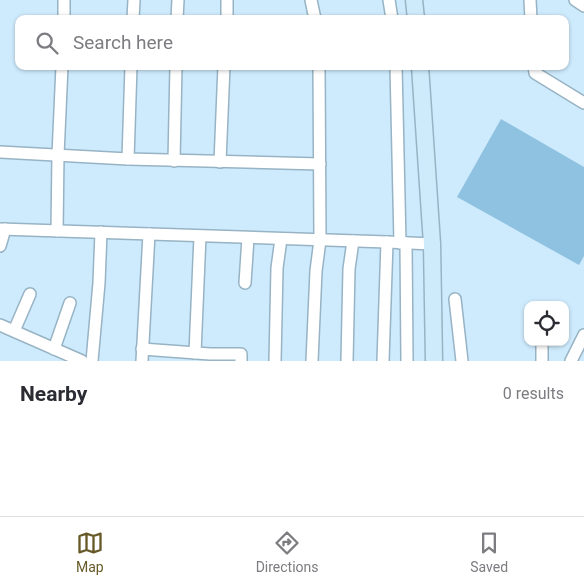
<!DOCTYPE html>
<html lang="en">
<head>
<meta charset="utf-8">
<style>
	body { margin:0; font-family:Roboto,sans-serif; background:#f7f7f7; color:#2b2b33 }
	.controls { position:absolute; right:15px; bottom:15px; display:grid; overflow:hidden; border-radius:10px; box-shadow:0 1px 4px #0004 }
	.controls button { width:45px; height:45px; display:grid; place-items:center; padding:0; border:0; border-bottom:1px solid #e1e1e2; background:#fff; color:#2b2b33; font:25px sans-serif }
	.list { margin:0; padding:0; list-style:none }
	h2 { display:flex; justify-content:space-between; align-items:center; height:65px; margin:0; padding:0 20px; font-size:21px }
	h2 small { font-size:16px; font-weight:400; color:#7c7c81 }
	.icon { flex:none; width:28px; height:28px; fill:none; stroke:currentColor; stroke-width:2; stroke-linecap:round; stroke-linejoin:round }
	.map { position:relative; flex:none; width:584px; height:361px; overflow:hidden }
	.search { position:absolute; background:#fff; box-shadow:0 1px 4px #0004; left:15px; right:15px; top:15px; height:55px; display:flex; align-items:center; gap:12px; box-sizing:border-box; padding:0 18px; border-radius:10px; color:#7c7c81; font-size:19px }
	.sheet { height:155px; background:#fff }
	nav { display:flex; justify-content:space-around; align-items:center; box-sizing:border-box; height:70px; border-top:1px solid #e1e1e2; background:#fff; font-size:14px; color:#7c7c81 }
	nav a { display:grid; justify-items:center; gap:2px }
	nav .on { color:#685a28 }
	.map>svg:first-child { display:block }
	.green { fill:#8fc2e1 }
	.lines { fill:none; stroke-linecap:round; stroke-linejoin:round }
	.minor-casing { stroke:#97b3c4; stroke-width:14 }
	.secondary-casing { stroke:#97b3c4; stroke-width:19 }
	.minor { stroke:#fff; stroke-width:11 }
	.secondary { stroke:#ceebfb; stroke-width:16 }
</style>
</head>
<body>
<div class="map">
<svg width="584" height="361" viewBox="0 0 584 361">
	<rect width="100%" height="100%" fill="#ceebfd"/>
	<path class="green" d="M 501,119 L 584,167 L 584,256 L 579,265 L 457,197 Z"/>
	<g class="lines">
		<g class="minor-casing">
			<g id="minor">
				<path d="M 311,0 L 315,19"/>
				<path d="M 389,0 L 392,19"/>
				<path d="M 530,0 L 531,19"/>
				<path d="M 575,0 L 584,6"/>
				<path d="M 64,19 L 64,0"/>
				<path d="M 133,19 L 134,0"/>
				<path d="M 177,19 L 178,0"/>
				<path d="M 227,19 L 227,0"/>
				<path d="M 396,66 L 400,243"/>
				<path d="M 534,66 L 535,73 L 584,103"/>
				<path d="M 0,152 L 128,159 L 320,164"/>
				<path d="M 128,159 L 131,66"/>
				<path d="M 174,161 L 176,66"/>
				<path d="M 220,162 L 224,66"/>
				<path d="M 0,229 L 387,242 L 432,244"/>
				<path d="M 57,231 L 58,155 L 62,66"/>
				<path d="M 406,243 L 407,361"/>
				<path d="M 0,246 L 5,229"/>
				<path d="M 245,283 L 248,238"/>
				<path d="M 455,299 L 462,361"/>
				<path d="M 0,325 L 82,361"/>
				<path d="M 14,331 L 30,294"/>
				<path d="M 542,342 L 542,361"/>
				<path d="M 54,349 L 70,303"/>
				<path d="M 142,349 L 210,354 L 241,354 L 241,361"/>
				<path d="M 195,353 L 200,236"/>
				<path d="M 92,361 L 99,283 L 101,232"/>
				<path d="M 142,361 L 149,234"/>
				<path d="M 275,361 L 277,268 L 281,239"/>
				<path d="M 312,361 L 316,271 L 320,240 L 319,66"/>
				<path d="M 347,361 L 349,269 L 353,241"/>
				<path d="M 383,361 L 387,242"/>
				<path d="M 571,361 L 584,335"/>
			</g>
		</g>
		<g class="secondary-casing">
			<g id="secondary">
				<path d="M 414,0 L 416,19"/>
				<path d="M 420,66 L 432,244 L 434,361"/>
			</g>
		</g>
		<use href="#minor" class="minor"/>
		<use href="#secondary" class="secondary"/>
	</g>
</svg>
<div class="controls">
<button><svg class="icon" aria-label="locate" viewBox="0 0 24 24"><circle cx="12" cy="12" r="6"/><path d="M12 2v4M12 18v4M2 12h4M18 12h4"/></svg></button>
</div>
<div class="search"><svg class="icon" aria-label="search" viewBox="0 0 24 24"><circle cx="10" cy="10" r="6"/><path d="M15 15l6 6"/></svg>Search here</div>
</div>
<section class="sheet">
<h2>Nearby<small>0 results</small></h2>
<ul class="list">
</ul>
</section>
<nav>
<a class="on"><svg class="icon" aria-label="map" viewBox="0 0 24 24"><path d="M3 6l6-2 6 2 6-2v14l-6 2-6-2-6 2zM9 4v14M15 6v14"/></svg>Map</a>
<a><svg class="icon" aria-label="directions" viewBox="0 0 24 24"><path d="M12 3l9 9-9 9-9-9zM9 14v-3h6M13 9l2 2-2 2"/></svg>Directions</a>
<a><svg class="icon" aria-label="saved" viewBox="0 0 24 24"><path d="M7 4h10v16l-5-4-5 4z"/></svg>Saved</a>
</nav>
</body>
</html>
